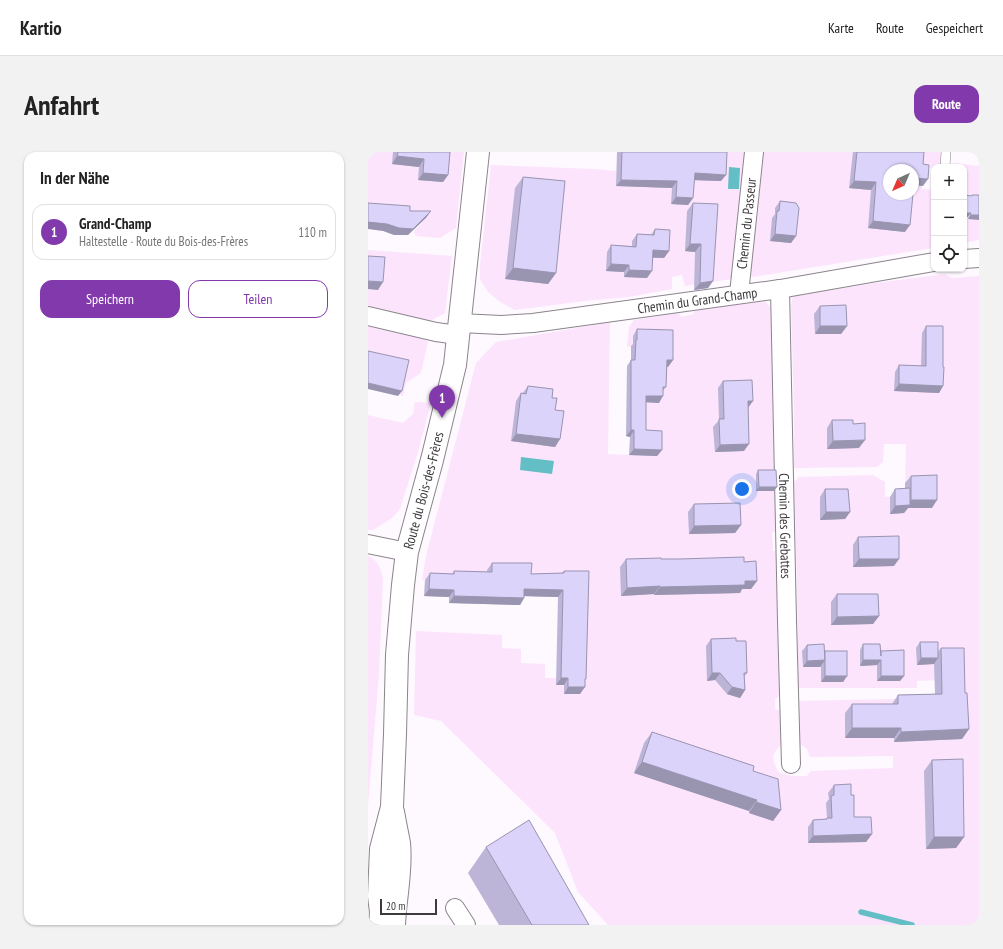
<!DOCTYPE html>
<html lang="de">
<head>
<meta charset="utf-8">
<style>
	body { margin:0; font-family:"PT Sans Narrow",sans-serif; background:#f2f2f2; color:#222 }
	.controls { position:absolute; right:12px; top:12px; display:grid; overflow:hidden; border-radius:8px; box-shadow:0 1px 3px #0004 }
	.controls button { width:36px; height:36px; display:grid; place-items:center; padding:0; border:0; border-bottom:1px solid #e0e0e0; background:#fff; color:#222; font:20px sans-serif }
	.compass { position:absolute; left:515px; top:12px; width:36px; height:36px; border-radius:50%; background:#fff; box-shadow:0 1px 3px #0004; rotate:224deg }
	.scale { position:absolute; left:12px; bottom:10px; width:57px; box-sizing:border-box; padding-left:4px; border:2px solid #3d3a3d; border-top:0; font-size:11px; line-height:14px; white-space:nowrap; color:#3d3a3d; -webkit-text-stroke:3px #fff; paint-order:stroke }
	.you { position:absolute; left:374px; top:337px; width:14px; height:14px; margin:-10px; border:3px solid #fff; border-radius:50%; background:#1a73e8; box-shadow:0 0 0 6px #1a73e833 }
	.badge { display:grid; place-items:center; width:26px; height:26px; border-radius:50%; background:#8239ac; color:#fff; font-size:13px; font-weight:700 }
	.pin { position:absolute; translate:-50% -33px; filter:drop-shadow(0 1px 2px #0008) }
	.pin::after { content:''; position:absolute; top:21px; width:14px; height:12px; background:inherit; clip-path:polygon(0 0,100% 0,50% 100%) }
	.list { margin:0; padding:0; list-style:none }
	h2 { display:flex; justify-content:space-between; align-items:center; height:52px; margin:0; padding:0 16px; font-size:17px }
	h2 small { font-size:13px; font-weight:400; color:#767676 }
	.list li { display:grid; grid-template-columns:26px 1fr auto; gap:12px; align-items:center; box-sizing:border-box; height:56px; margin:0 8px 8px; padding:0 8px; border:1px solid #e0e0e0; border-radius:12px }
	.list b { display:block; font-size:15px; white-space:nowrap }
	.list p { margin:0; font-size:13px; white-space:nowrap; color:#767676 }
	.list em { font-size:13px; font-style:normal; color:#767676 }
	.actions { display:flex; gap:8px; padding:12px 16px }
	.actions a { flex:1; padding:9px 0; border:1px solid #8239ac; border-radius:12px; text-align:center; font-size:14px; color:#8239ac }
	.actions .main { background:#8239ac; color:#fff }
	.icon { flex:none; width:22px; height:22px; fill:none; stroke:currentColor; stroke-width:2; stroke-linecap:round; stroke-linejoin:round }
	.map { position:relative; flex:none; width:611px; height:773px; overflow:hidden; border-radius:12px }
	header { display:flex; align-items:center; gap:24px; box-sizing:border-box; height:56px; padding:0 20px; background:#fff; border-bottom:1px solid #e0e0e0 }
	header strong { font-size:19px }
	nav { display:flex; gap:22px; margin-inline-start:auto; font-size:14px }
	.intro { display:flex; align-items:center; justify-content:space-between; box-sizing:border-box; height:96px; padding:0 24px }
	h1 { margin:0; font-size:28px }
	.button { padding:10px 18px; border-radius:12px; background:#8239ac; color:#fff; font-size:14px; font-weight:700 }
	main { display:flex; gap:24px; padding:0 24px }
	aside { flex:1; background:#fff; border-radius:12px; box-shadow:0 1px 3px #0004 }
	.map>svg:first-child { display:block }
	.green { fill:#fce4fd; fill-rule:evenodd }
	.water { fill:#63bfc5 }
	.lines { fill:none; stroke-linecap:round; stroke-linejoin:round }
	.stream { stroke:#63bfc5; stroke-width:5.5 }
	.service-casing { stroke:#8b858b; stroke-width:10 }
	.minor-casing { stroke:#8b858b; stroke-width:20 }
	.tertiary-casing { stroke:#8b858b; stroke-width:24 }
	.service { stroke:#fff; stroke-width:9 }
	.minor { stroke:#fff; stroke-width:18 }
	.tertiary { stroke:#fff; stroke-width:22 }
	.wall { fill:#bcb5d7 }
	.shaded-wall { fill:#9994af }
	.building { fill:#dbd3fa; stroke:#9994af }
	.labels { text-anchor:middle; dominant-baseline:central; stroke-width:4; stroke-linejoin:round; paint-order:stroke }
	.street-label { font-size:14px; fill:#3d3a3d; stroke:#fff }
</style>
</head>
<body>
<header>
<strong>Kartio</strong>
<nav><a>Karte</a><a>Route</a><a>Gespeichert</a></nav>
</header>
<div class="intro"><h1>Anfahrt</h1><a class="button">Route</a></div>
<main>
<aside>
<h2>In der Nähe<small></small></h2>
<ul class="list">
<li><span class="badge">1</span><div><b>Grand-Champ</b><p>Haltestelle · Route du Bois-des-Frères</p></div><em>110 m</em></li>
</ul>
<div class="actions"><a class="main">Speichern</a><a>Teilen</a></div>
</aside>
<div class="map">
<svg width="611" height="773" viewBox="0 0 611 773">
	<rect width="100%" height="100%" fill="#fef8ff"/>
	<g class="green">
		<path d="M 0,0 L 96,0 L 88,76 L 72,86 L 48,84 L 46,80 L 58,66 L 0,58 Z"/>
		<path d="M 277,0 L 381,0 L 364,127 L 317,134 L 314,123 L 304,125 L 304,137 L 261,145 L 217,149 L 147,158 L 132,150 L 120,140 L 112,127 L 112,113 L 123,13 L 226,17 L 249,19 L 248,34 L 278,35 Z"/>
		<path d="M 393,0 L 574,0 L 573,15 L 566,15 L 566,16 L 556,15 L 554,37 L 566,38 L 566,86 L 565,96 L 384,125 L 382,122 ZM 521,18 L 545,18 L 545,42 L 521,42 Z"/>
		<path d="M 585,11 L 611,14 L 611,88 L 596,91 L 596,15 L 585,15 Z"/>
		<path d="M 0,98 L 84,104 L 77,161 L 62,169 L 0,155 Z"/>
		<path d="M 577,122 L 584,126 L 611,124 L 611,773 L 240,773 L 210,740 L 187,681 L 73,569 L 46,563 L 48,479 L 134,483 L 134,496 L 153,497 L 153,511 L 177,512 L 177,526 L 188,526 L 188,533 L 213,534 L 216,426 L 54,428 L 58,404 L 108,211 L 128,190 L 242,170 L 240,302 L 289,304 L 274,285 L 263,214 L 263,195 L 259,194 L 261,175 L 266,168 L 311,161 L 313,165 L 326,162 L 326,158 L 397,149 L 405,158 L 409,380 L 404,380 L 405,399 L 409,399 L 413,543 L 407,547 L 407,557 L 413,559 L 414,592 C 402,603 404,606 410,620 L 423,624 L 439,624 L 443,619 L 525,616 L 525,604 L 442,605 L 439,597 L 432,592 L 430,549 L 571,546 L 571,528 L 549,529 L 549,536 L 430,536 L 429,433 L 426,330 L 431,325 L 505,323 L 517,330 L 517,345 L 537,344 L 538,292 L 516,292 L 515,310 L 509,315 L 426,316 L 426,257 L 423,154 L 425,144 L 501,132 Z"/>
		<path d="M 0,173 L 56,185 L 60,190 L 53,221 L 38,231 L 35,244 L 31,242 L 0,219 Z"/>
		<path d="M 47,250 L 63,251 L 50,300 L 32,357 L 24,366 L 5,378 L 0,378 L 0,263 L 35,271 L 45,262 Z"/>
		<path d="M 0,404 C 11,409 12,416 15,427 L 11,523 L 0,653 Z"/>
	</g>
	<g class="water">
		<path d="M 361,15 L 372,16 L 371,37 L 360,37 Z"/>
		<path d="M 153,305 L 186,309 L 184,322 L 152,318 Z"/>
	</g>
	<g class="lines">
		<path class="stream" d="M 493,760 L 544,773"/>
		<g class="service-casing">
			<path id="service" d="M 577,15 L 578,0"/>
		</g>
		<g class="minor-casing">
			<g id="minor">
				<path d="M 596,107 L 611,106"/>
				<path id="s1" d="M 412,137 L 419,469 L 423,612"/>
				<path id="s2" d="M 371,142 L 386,0"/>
				<path d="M 0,164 L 68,180 L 90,183"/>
				<path id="s3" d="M 92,171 L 133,173 L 165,171 L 412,137 L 566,110"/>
				<path d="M 0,392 L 39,400"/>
				<path d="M 87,756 L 98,773"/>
			</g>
		</g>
		<g class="tertiary-casing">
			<g id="tertiary">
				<path d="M 25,660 C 27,671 29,681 31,691 C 34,718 27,746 26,773"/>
				<path id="s4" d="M 12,773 L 13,760 L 11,744 L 13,697 L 24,655 L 27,582 L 29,503 L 35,433 L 39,400 L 64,308 L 87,213 L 110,0"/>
			</g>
		</g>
		<use href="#service" class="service"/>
		<use href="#minor" class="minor"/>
		<use href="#tertiary" class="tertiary"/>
	</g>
	<g class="wall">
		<path d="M 25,0 L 82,0 L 80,23 L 75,30 L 50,28 L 51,15 L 24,12 Z"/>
		<path d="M 249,0 L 359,0 L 353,29 L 326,28 L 325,46 L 320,53 L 303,52 L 304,36 L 248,34 Z"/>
		<path d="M 485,0 L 556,0 L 555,12 L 555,34 L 546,33 L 537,80 L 500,76 L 503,38 L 481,36 Z"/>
		<path d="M 155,25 L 188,121 L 180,132 L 137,127 L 147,36 Z"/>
		<path d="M 412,49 L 428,84 L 423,91 L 402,89 L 404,66 L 407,62 L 407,56 Z"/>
		<path d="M 325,51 L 345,129 L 340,136 L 326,138 L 327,100 L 317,99 L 319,59 Z"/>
		<path d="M 287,77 L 301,99 L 296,106 L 285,106 L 279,126 L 256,125 L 256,120 L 238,119 L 239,100 L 243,93 L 264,94 L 264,89 L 269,82 L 283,83 Z"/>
		<path d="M 452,154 L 479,174 L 473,182 L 447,182 L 446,162 Z"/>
		<path d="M 558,174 L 575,215 L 575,234 L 571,241 L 526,239 L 527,220 L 531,213 L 553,214 L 554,181 Z"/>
		<path d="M 269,177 L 305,208 L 300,215 L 299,215 L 298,235 L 295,239 L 291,251 L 278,250 L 278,278 L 294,298 L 289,304 L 261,303 L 262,285 L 258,284 L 259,214 L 263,208 L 263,194 L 265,192 L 265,184 Z"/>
		<path d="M 355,229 L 380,256 L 376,299 L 347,300 L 345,275 L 351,268 L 350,236 Z"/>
		<path d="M 160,234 L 184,246 L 187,258 L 192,287 L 187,295 L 143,289 L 148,249 L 153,241 L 154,242 Z"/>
		<path d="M 464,268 L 485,272 L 491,296 L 459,297 L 459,276 Z"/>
		<path d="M 390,318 L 406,339 L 388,339 L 388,322 Z"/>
		<path d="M 543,324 L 564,356 L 540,356 L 536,361 L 522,362 L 522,345 L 527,337 L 537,337 L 537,331 Z"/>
		<path d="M 457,337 L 482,360 L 477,367 L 452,368 L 452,345 Z"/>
		<path d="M 326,352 L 373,373 L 367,381 L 321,382 L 320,360 Z"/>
		<path d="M 490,385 L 526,414 L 485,415 L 485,393 Z"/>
		<path d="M 258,407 L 293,407 L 376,410 L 389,429 L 383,437 L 374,437 L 372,441 L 286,443 L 286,442 L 253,444 L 252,415 Z"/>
		<path d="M 124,411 L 163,422 L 194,421 L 196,419 L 217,529 L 212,542 L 196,542 L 196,533 L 188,533 L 190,445 L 156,444 L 156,446 L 152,453 L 81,451 L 81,445 L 56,444 L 57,428 L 62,421 L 84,422 L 86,419 L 119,420 L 119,418 Z"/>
		<path d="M 469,442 L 511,464 L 505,472 L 463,473 L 463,450 Z"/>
		<path d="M 343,487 L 368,489 L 379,521 L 376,525 L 377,538 L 372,546 L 359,542 L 347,528 L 339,529 L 338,494 Z"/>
		<path d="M 552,490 L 570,500 L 573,496 L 597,541 L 601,577 L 594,587 L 526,590 L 526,586 L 477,586 L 477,561 L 484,552 L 524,552 L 530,543 L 567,542 L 566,512 L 549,513 L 548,496 Z"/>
		<path d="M 495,492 L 513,499 L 536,524 L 532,529 L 509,529 L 509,513 L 492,514 L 492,498 Z"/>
		<path d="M 439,493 L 457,499 L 479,524 L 475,530 L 453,530 L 453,515 L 435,515 L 434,499 Z"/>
		<path d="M 284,580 L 385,619 L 413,658 L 405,669 L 381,661 L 381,659 L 266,621 L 276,591 Z"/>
		<path d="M 564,608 L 596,685 L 588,696 L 558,697 L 556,619 Z"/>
		<path d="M 466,633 L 483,643 L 486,665 L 504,682 L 498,690 L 440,691 L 440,675 L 445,668 L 458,667 L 459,666 L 458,651 L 461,647 L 460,641 Z"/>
		<path d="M 118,695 L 221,773 L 131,773 L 100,721 Z"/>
	</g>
	<g class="shaded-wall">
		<path d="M 29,4 L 56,7 L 51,15 L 24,12 Z"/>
		<path d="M 55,21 L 80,23 L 75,30 L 50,28 Z"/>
		<path d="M 327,21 L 358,23 L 353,29 L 322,28 Z"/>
		<path d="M 546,26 L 560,27 L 555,34 L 545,33 Z"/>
		<path d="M 253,28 L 309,29 L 304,36 L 248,34 Z"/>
		<path d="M 486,29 L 508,30 L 503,38 L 481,36 Z"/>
		<path d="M 308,45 L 325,46 L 320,53 L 303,52 Z"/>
		<path d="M 63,59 L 58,66 L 40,83 L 26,83 L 15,79 L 0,77 L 0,70 Z"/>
		<path d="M 596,61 L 603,61 L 600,65 L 596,65 Z"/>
		<path d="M 602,63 L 611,63 L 611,68 L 600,67 Z"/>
		<path d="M 505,69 L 542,73 L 537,80 L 500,76 Z"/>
		<path d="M 407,82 L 428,84 L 423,91 L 402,89 Z"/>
		<path d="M 322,92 L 333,92 L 327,100 L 317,99 Z"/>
		<path d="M 285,98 L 301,99 L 296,106 L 280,105 Z"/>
		<path d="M 243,112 L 261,113 L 256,120 L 238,119 Z"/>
		<path d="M 145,116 L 188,121 L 180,132 L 137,127 Z"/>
		<path d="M 261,118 L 284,119 L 279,126 L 256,125 Z"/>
		<path d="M 0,129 L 15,130 L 10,138 L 0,137 Z"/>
		<path d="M 345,129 L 340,136 L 326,138 L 332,131 Z"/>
		<path d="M 452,174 L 479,174 L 473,182 L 447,182 Z"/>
		<path d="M 299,208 L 305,208 L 300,215 L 295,214 Z"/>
		<path d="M 0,231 L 34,239 L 30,244 L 0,237 Z"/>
		<path d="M 531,232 L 575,234 L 571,241 L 526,239 Z"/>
		<path d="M 278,244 L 295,244 L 291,251 L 274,250 Z"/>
		<path d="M 380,249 L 385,249 L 380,256 Z"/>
		<path d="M 263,278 L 266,278 L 262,285 L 258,284 Z"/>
		<path d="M 148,282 L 192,287 L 187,295 L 143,289 Z"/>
		<path d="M 497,288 L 491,296 L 459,297 L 465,289 Z"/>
		<path d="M 381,292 L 376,299 L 347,300 L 352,293 Z"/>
		<path d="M 266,297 L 294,298 L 289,304 L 261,303 Z"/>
		<path d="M 391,335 L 409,335 L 406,339 L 388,339 Z"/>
		<path d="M 543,348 L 569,348 L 564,356 L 540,356 L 536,361 L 522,362 L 527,354 L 539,353 Z"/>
		<path d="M 458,360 L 482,360 L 477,367 L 452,368 Z"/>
		<path d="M 373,373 L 367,381 L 321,382 L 326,374 Z"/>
		<path d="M 491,407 L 531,407 L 526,414 L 485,415 Z"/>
		<path d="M 377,429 L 389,429 L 383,437 L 374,437 L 372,441 L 286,443 L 292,435 Z"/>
		<path d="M 292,434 L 286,442 L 253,444 L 259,436 Z"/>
		<path d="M 61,437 L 86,438 L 81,445 L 56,444 Z"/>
		<path d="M 156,437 L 195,438 L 190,445 L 151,444 Z"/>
		<path d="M 86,444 L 156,446 L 152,453 L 81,451 Z"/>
		<path d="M 511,464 L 505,472 L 463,473 L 469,465 Z"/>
		<path d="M 553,506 L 570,506 L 566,512 L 549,513 Z"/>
		<path d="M 457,508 L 452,515 L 435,515 L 439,509 Z"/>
		<path d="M 495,508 L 513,508 L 509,513 L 492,514 Z"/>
		<path d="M 344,521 L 352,521 L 347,528 L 339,529 Z"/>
		<path d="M 457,524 L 479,524 L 475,530 L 453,530 Z"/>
		<path d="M 513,524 L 536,524 L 532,529 L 509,529 Z"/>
		<path d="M 193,526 L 200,526 L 196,533 L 188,533 Z"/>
		<path d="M 200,535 L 217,535 L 212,542 L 196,542 Z"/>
		<path d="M 364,535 L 377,538 L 372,546 L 359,542 Z"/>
		<path d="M 484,576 L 533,576 L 526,586 L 477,586 Z"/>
		<path d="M 601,577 L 594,587 L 526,590 L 533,580 Z"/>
		<path d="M 274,610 L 389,648 L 381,659 L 266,621 Z"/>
		<path d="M 388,650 L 413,658 L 405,669 L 381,661 Z"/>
		<path d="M 504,682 L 498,690 L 440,691 L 445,684 Z"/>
		<path d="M 566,685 L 596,685 L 588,696 L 558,697 Z"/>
	</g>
	<g class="building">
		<path d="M 30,0 L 82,0 L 80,23 L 55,21 L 56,7 L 29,4 Z"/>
		<path d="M 254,0 L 359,0 L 358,23 L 327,21 L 325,46 L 308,45 L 309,29 L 253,28 Z"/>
		<path d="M 489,0 L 556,0 L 555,12 L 561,13 L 560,27 L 546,26 L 545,40 L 545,18 L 521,18 L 521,42 L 545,42 L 542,73 L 505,69 L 508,30 L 486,29 Z"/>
		<path d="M 155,25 L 197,29 L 188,121 L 145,116 Z"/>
		<path d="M 596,43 L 604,44 L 604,43 L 611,43 L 611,63 L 602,63 L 603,61 L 596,61 Z"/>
		<path d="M 412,49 L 428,51 L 431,56 L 428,84 L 407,82 L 409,59 L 411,59 Z"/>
		<path d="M 0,51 L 42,54 L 42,59 L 63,59 L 45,77 L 31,76 L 19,72 L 0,70 Z"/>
		<path d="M 325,51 L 350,52 L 345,129 L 332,131 L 333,92 L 322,92 Z"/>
		<path d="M 287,77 L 302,78 L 301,99 L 285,98 L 284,119 L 261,118 L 261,113 L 243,112 L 243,93 L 268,95 L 269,82 L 286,83 Z"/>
		<path d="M 0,104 L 17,105 L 15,130 L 0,129 Z"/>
		<path d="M 478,153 L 479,174 L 452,174 L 452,154 Z"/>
		<path d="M 558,174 L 575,174 L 575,215 L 576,215 L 575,234 L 531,232 L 531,213 L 558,214 Z"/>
		<path d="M 269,177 L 305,178 L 305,208 L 299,208 L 298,235 L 295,235 L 295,244 L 278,244 L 278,278 L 294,279 L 294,298 L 266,297 L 266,278 L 263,278 L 263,208 L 267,208 L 268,188 L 269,188 Z"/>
		<path d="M 0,199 L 41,208 L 34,239 L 0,231 Z"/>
		<path d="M 384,228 L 385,249 L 380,249 L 381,292 L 352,293 L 351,267 L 356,267 L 355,229 Z"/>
		<path d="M 160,234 L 185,237 L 184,246 L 189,246 L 187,258 L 196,259 L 192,287 L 148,282 L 153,241 L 158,242 Z"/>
		<path d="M 464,268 L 485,268 L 485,272 L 497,271 L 497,288 L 465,289 Z"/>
		<path d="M 390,318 L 408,318 L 409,335 L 391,335 Z"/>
		<path d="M 569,323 L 569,348 L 543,348 L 543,324 Z"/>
		<path d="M 542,336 L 542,353 L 527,354 L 527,337 Z"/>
		<path d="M 457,337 L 480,337 L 482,360 L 458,360 Z"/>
		<path d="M 372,351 L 373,373 L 326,374 L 326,352 Z"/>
		<path d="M 531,384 L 531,407 L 491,407 L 490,385 Z"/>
		<path d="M 376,405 L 376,410 L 388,409 L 389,429 L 377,429 L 377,433 L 292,435 L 292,434 L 259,436 L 258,407 L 293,406 L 293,407 L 311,407 Z"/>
		<path d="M 124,411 L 164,411 L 163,422 L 196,421 L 196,419 L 221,419 L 218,527 L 217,527 L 217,535 L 200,535 L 200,526 L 193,526 L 195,438 L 156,437 L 156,446 L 86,444 L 86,438 L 61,437 L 62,421 L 86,422 L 86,419 L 124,420 Z"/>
		<path d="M 469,442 L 510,442 L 511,464 L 469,465 Z"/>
		<path d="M 368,486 L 368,489 L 378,489 L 379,521 L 376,521 L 377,538 L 364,535 L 352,521 L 344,521 L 343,487 Z"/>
		<path d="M 552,490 L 570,490 L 570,506 L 553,506 Z"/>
		<path d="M 456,492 L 457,508 L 439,509 L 439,493 Z"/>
		<path d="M 495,492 L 512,492 L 513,504 L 513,499 L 536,498 L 536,524 L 513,524 L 513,508 L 495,508 Z"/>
		<path d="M 573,496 L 596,496 L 597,541 L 599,541 L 601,577 L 533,580 L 533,576 L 484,576 L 484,552 L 530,552 L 530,543 L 574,542 Z"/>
		<rect x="457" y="499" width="22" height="25"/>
		<path d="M 284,580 L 386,614 L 385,619 L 410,627 L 413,658 L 388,650 L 389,648 L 274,610 Z"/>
		<path d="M 595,607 L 596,685 L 566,685 L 564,608 Z"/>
		<path d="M 483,632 L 483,643 L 486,643 L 486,665 L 503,665 L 504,682 L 445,684 L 445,668 L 459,667 L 459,666 L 464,666 L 463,644 L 466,643 L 466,633 Z"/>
		<path d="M 161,668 L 221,773 L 164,773 L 118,695 Z"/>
	</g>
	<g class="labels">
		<g class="street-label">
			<text stroke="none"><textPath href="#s2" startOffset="71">Chemin du Passeur</textPath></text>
			<text stroke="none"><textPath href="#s3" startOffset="239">Chemin du Grand-Champ</textPath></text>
			<text stroke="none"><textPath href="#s4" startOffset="439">Route du Bois-des-Frères</textPath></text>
			<text stroke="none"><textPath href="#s1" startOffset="237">Chemin des Grebattes</textPath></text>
		</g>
	</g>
</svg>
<div class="controls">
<button>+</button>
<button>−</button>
<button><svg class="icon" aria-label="locate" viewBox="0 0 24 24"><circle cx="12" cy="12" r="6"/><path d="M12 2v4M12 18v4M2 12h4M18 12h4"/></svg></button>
</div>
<svg class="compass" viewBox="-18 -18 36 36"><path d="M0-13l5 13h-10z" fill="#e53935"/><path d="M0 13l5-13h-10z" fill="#767676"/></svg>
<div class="scale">20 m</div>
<div class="you"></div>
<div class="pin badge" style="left:74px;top:266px">1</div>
</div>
</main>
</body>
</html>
